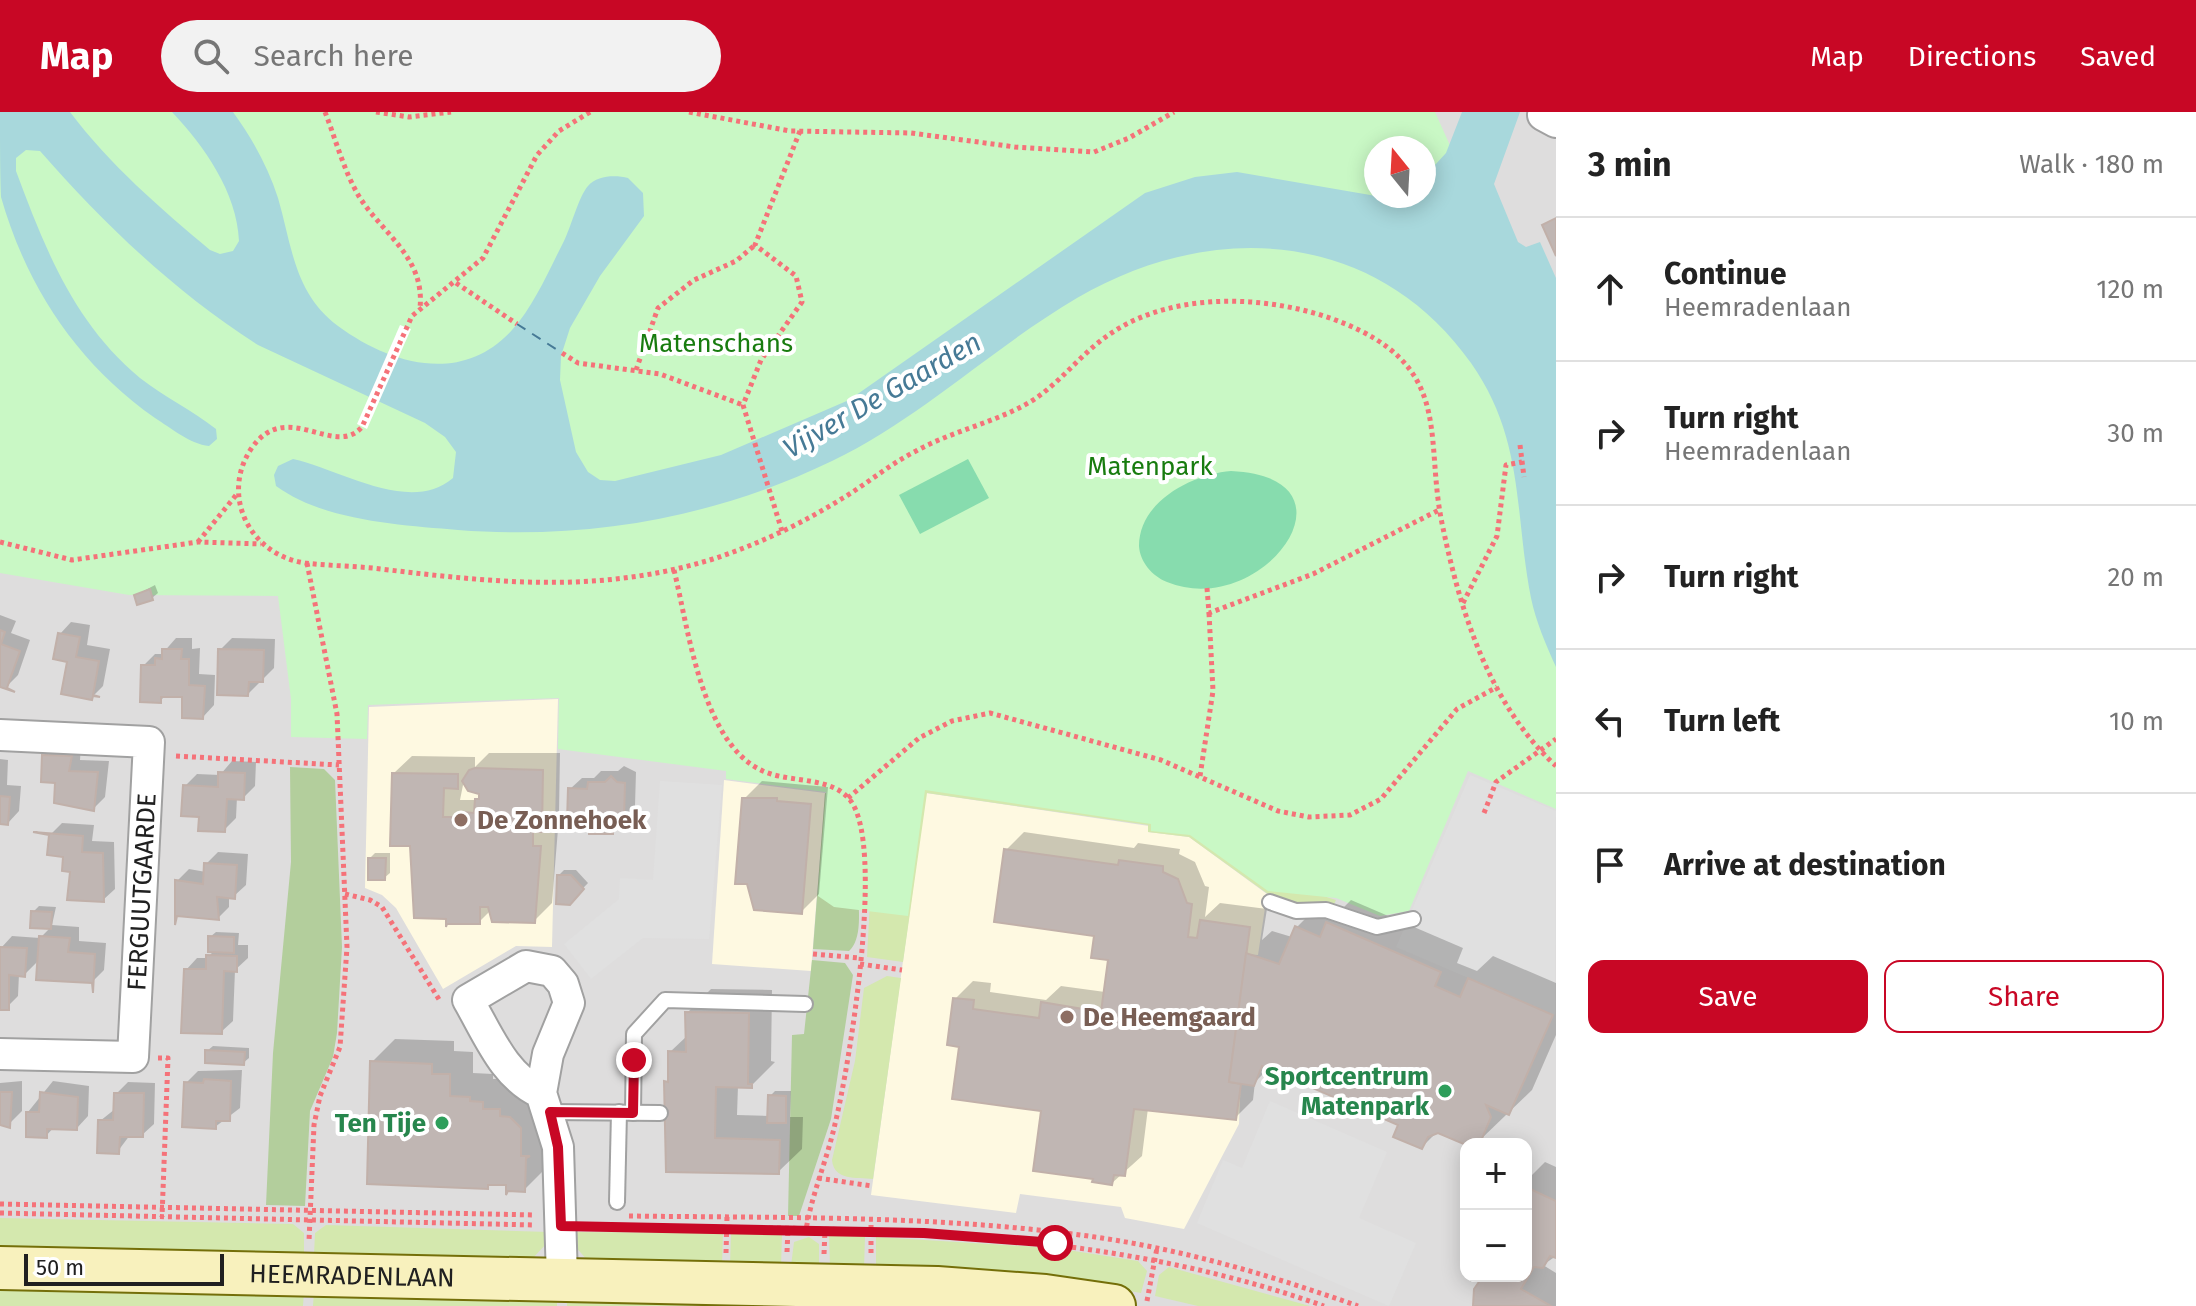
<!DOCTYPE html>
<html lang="en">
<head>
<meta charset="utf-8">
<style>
	body { margin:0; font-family:"Fira Sans",sans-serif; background:#f2f2f2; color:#222 }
	.controls { position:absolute; right:24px; bottom:24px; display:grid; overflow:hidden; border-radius:16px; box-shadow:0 4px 20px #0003 }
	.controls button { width:72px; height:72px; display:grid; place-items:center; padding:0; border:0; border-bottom:2px solid #e0e0e0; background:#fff; color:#222; font:40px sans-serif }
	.compass { position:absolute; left:1364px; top:24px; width:72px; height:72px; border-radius:50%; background:#fff; box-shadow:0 4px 20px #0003; rotate:342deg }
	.scale { position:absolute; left:24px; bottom:20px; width:200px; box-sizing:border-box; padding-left:8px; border:4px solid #202020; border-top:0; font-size:22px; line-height:28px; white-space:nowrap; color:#202020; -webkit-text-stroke:6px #fff; paint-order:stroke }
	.stop { position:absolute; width:24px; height:24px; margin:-18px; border:6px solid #c80725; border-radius:50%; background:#fff }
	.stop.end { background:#c80725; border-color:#fff; box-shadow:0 2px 8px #0008 }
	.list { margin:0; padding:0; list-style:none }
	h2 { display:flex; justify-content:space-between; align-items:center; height:104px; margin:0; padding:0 32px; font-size:34px }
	h2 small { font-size:26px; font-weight:400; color:#767676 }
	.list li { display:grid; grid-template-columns:52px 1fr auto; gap:24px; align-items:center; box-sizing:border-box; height:144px; padding:0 32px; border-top:2px solid #e0e0e0 }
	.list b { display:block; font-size:30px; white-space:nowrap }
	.list p { margin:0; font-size:26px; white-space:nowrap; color:#767676 }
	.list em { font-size:26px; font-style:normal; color:#767676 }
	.actions { display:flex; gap:16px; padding:24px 32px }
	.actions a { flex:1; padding:18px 0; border:2px solid #c80725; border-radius:16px; text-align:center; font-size:28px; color:#c80725 }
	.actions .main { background:#c80725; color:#fff }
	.icon { flex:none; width:44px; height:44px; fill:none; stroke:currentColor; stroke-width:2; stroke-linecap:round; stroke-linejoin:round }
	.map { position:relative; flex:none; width:1556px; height:1194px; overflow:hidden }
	header { display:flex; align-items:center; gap:48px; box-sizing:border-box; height:112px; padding:0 40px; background:#c80725; color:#fff }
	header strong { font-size:38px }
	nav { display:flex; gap:44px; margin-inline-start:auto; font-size:28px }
	.search { width:560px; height:72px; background:#f2f2f2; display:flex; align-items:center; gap:20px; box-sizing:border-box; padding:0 28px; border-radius:44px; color:#767676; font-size:30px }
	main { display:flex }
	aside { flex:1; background:#fff }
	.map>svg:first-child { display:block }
	.residential { fill:#dedddd; fill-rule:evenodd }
	.education { fill:#fef9e1 }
	.grass { fill:#d4e8ae }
	.forest { fill:#b3ce9c }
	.park { fill:#c9f8c5; fill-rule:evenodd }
	.pitch { fill:#87dcae }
	.parking { fill:#e0e0e0 }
	.water { fill:#a8d8dc }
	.pier { fill:#fff }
	.shadow { fill:#0003; fill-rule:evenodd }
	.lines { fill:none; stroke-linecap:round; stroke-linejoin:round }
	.ferry { stroke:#467a96; stroke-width:2; stroke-dasharray:10 8; stroke-linecap:butt }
	.building { fill:#c0b6b3; stroke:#c1b0a9; stroke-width:2 }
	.lane-casing { stroke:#a1a1a1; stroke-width:18 }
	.street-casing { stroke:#a1a1a1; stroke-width:34 }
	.secondary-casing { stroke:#746f09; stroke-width:46 }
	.path { stroke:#f57279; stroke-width:5; stroke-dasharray:4 4; stroke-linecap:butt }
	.lane { stroke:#fff; stroke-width:14 }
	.street { stroke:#fff; stroke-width:30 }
	.secondary { stroke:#f8f1bd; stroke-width:42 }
	.route { stroke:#c80725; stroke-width:10 }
	.education-dot { fill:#8d6e63; stroke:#fff; stroke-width:3 }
	.leisure-dot { fill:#2e9e5b; stroke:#fff; stroke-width:3 }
	.labels { text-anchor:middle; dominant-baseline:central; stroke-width:8; stroke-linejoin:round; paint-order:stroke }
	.park-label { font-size:26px; fill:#187c0f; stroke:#fff }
	.education-label { font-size:26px; font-weight:bold; fill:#785e54; stroke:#fff; text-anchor:start }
	.street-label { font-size:26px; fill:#202020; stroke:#fff }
	.leisure-label { font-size:26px; font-weight:bold; fill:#27864d; stroke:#fff; text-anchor:end }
	.water-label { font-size:28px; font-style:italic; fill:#467a96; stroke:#fff }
</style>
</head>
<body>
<header>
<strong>Map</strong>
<div class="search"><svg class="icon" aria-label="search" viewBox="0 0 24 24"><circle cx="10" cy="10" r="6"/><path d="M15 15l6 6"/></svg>Search here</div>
<nav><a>Map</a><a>Directions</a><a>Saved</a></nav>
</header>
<main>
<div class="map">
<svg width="1556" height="1194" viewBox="0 0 1556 1194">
	<rect width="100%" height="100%" fill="#f0ebe6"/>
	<path class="residential" d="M 0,0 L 1556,0 L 1556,1194 L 0,1194 ZM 1376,36 L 1424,36 L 1424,84 L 1376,84 ZM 1466,1032 L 1526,1032 L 1526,1164 L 1466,1164 Z"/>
	<g class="education">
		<path d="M 558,587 L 552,835 L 516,834 L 443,877 L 396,796 L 382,783 L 365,776 L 369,595 Z"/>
		<path d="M 724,668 L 825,681 L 811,859 L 712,852 Z"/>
		<path d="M 926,681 L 1149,714 L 1148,720 L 1189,725 L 1267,782 L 1258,843 L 1246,842 L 1239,1012 L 1184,1117 L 1125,1106 L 1121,1095 L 1020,1082 L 1016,1101 L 871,1083 Z"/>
	</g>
	<g class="grass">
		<path d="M 924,669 L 1192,705 L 1276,769 L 1336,788 L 1333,794 L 1296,793 L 1272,785 L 1189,725 L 1148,720 L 1148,713 L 927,681 L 903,850 L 867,845 L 870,790 Z"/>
		<path d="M 887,864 L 901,866 L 873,1067 C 856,1065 834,1069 832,1048 L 855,949 L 864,876 Z"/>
		<path d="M 0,1106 L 293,1112 L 304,1121 L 304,1143 L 0,1138 Z"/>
		<path d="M 326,1113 L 549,1120 L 549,1129 L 531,1148 L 314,1143 L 315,1121 Z"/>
		<path d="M 574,1120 L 723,1121 L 722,1152 L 588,1149 L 574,1133 Z"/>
		<path d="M 731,1121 L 782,1122 L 781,1154 L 730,1153 Z"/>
		<path d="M 829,1123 L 865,1124 L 864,1156 L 830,1155 Z"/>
		<path d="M 809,1125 L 819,1132 L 819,1154 L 791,1154 L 794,1130 Z"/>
		<path d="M 876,1125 L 1055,1136 L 1138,1149 L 1147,1159 L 1141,1181 L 1076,1170 L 876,1156 Z"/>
		<path d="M 1169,1155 L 1310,1194 L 1198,1194 L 1155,1184 L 1159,1163 Z"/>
		<path d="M 0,1173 L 304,1180 L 303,1194 L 0,1194 Z"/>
		<path d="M 314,1180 L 557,1185 L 557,1194 L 313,1194 Z"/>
		<path d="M 567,1185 L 720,1188 L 720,1194 L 567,1194 Z"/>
	</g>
	<g class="forest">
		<path d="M 290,655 L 324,657 L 335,668 L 342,835 L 337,921 L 333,945 L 310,999 L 305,1094 L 266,1093 L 273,941 L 291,750 Z"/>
		<path d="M 825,681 L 838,685 C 844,715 875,819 849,839 L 813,837 Z"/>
		<path d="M 812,848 L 845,851 L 853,863 L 831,1007 L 799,1104 L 788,1104 L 792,923 L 804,922 Z"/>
	</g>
	<path class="park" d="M 0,0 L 1435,0 L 1537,227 L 1556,234 L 1556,697 L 1468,659 L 1409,799 L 1380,804 L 1336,786 L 1268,779 L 1190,723 L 1151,719 L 1151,712 L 925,678 L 908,804 L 834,795 L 818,784 L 826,680 L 726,667 L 726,659 L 558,637 L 559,586 L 368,593 L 367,627 L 291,625 L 291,587 L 278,484 L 129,483 L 0,461 ZM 1376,36 L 1424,36 L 1424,84 L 1376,84 Z"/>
	<g class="pitch">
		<path d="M 968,347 L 989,386 L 920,422 L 899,383 Z"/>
		<path d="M 1231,359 C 1368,365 1262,509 1167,470 C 1152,464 1140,450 1139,434 C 1139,389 1193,362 1231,359 Z"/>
	</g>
	<g class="parking">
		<path d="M 1470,663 L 1556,699 L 1555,903 L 1396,835 Z"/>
		<path d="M 660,669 L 722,673 L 709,827 L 643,826 L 591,867 L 564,832 L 619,787 L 620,766 L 653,768 Z"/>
		<path d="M 1270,989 L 1387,1040 L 1359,1106 L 1416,1131 L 1389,1194 L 1197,1111 L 1223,1048 L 1242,1056 Z"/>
	</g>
	<path class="water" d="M 0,0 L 70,0 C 110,53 160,96 210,138 L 220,142 L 233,139 L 239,129 C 237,80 204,34 172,0 L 233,0 C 252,26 268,55 278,86 C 292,134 294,181 338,214 C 391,253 462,273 512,218 C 534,194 549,158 564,129 C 571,115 579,84 588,74 C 597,63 616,63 628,66 L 643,81 L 644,104 L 600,164 L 570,216 L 561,244 L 560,268 L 576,340 L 588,360 L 600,368 L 615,369 L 721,343 L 849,288 L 1145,81 L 1195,65 L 1237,60 L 1376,84 L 1424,84 L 1424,65 L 1446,41 L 1462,0 L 1520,0 L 1494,72 L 1518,130 L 1526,135 L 1540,130 L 1556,166 L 1556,555 C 1546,533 1536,510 1531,486 C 1514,400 1525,328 1471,251 C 1376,117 1212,107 1077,186 C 992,236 921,306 832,349 C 714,406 588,428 458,418 C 400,413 324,409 276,374 L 274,363 L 278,354 L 293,347 C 340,357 410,403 453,366 L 456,340 L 445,325 L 425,311 L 258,233 C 175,180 105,113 40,39 L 26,38 L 16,46 L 16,59 C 45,137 74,211 140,266 C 164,285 192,298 216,317 L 217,327 L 209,334 C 190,332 171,316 155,306 C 78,252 27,176 1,85 C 0,61 0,26 0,0 Z"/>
	<path class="pier" d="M 400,213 L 411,217 L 367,317 L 357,312 Z"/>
	<g class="shadow">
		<path d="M 155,473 L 158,481 L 152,486 L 136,483 Z"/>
		<path d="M 0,503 L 16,509 L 11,521 L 30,528 L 18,563 L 6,575 L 0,573 Z"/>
		<path d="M 71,510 L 90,513 L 87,533 L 110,537 L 103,574 L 92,585 L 69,548 L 60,522 Z"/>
		<path d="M 176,526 L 192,526 L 192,537 L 200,536 L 199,562 L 215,563 L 214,593 L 203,605 L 184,584 L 166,583 L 160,589 L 143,554 L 155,542 L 162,542 Z"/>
		<path d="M 232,526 L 275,527 L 274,556 L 248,582 L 220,538 Z"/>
		<path d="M 56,632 L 81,633 L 80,648 L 109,649 L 105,685 L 93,697 L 57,669 L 44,643 Z"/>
		<path d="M 489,641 L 560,641 L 559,700 L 550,710 L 550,717 L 558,717 L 552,791 L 534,809 L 491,798 L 479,810 L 416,804 L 412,732 L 394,661 L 412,644 L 475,645 L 475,655 ZM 464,668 L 481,684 L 476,688 L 460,688 Z"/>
		<path d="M 0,647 L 8,648 L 7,673 L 21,674 L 19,699 L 8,711 L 0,710 Z"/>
		<path d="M 232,649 L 256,650 L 255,674 L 243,686 L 237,685 L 236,706 L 224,718 L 201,703 L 185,674 L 197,662 L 220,663 Z"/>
		<path d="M 624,654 L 636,660 L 635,694 L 612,720 L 591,705 L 570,677 L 582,666 L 594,666 L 601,659 L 618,659 Z"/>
		<path d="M 762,669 L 828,675 L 819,782 L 801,800 L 744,687 Z"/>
		<path d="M 62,711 L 94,713 L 92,729 L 114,730 L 115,777 L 103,788 L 72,758 L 51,722 Z"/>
		<path d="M 1024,720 L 1134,736 L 1138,731 L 1180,737 L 1179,742 L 1195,750 L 1205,774 L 1209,775 L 1205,805 L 1220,791 L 1267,797 L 1262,828 L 1272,819 L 1292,825 L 1297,815 L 1320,792 L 1339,800 L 1351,788 L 1463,836 L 1457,851 L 1477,859 L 1493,844 L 1556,871 L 1556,923 L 1532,978 L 1480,1028 L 1438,1019 L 1422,1035 L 1401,1012 L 1270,955 L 1255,970 L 1253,988 L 1235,1006 L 1148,996 L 1142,1044 L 1112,1071 L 1043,997 L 962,933 L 955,887 L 973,869 L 991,871 L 990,880 L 1046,888 L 1061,874 L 1105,880 L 1110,846 L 1096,822 L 1006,738 Z"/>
		<path d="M 218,740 L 248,742 L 246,773 L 234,784 L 229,784 L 229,795 L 218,806 L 177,769 L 189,757 L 206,760 L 206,752 Z"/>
		<path d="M 375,741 L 390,741 L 390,761 L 384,766 L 370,746 Z"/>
		<path d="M 564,758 L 576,758 L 588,771 L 569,791 L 559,763 Z"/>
		<path d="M 39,794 L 56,795 L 52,813 L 79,815 L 79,829 L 106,831 L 104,858 L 93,869 L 39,848 L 24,863 L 19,862 L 18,884 L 6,896 L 0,896 L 1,836 L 12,824 L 40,826 L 51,815 L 33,800 Z"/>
		<path d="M 216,820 L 239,821 L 238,833 L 248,833 L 248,846 L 235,858 L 233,909 L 221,920 L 186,858 L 197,846 L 208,846 L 214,838 L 210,825 Z"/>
		<path d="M 711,877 L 772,878 L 771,949 L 775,950 L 751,974 L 738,974 L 737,1003 L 769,1004 L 770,984 L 775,979 L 791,979 L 790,1005 L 803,1005 L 802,1037 L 778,1060 L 665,1027 L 670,940 L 688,923 L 688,900 Z"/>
		<path d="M 395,927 L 454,929 L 454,939 L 473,940 L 473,961 L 493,962 L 493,967 L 506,967 L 534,983 L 548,1054 L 524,1078 L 508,1071 L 491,1071 L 487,1075 L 372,950 Z"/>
		<path d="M 213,934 L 249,936 L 249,946 L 243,951 L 207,939 Z"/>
		<path d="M 242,958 L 240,996 L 215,1015 L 186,971 L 198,959 Z"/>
		<path d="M 22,969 L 22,999 L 10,1011 L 0,1011 L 0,971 Z"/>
		<path d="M 53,969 L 89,974 L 88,1004 L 77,1016 L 54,1015 L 46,1024 L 28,1000 Z"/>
		<path d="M 128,970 L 155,971 L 154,1012 L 142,1023 L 130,1023 L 118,1039 L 100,1009 L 115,997 L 116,982 Z"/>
		<path d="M 1545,1050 L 1556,1055 L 1556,1144 L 1543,1153 L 1556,1161 L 1556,1194 L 1476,1194 L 1485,1164 L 1526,1164 L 1526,1069 Z"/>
	</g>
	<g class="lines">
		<path class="ferry" d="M 517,212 L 562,241"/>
	</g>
	<g class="building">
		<path d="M 1556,106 L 1556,144 L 1542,113 Z"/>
		<path d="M 150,477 L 153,488 L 137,493 L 134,483 Z"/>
		<path d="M 0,518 L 5,520 L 1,532 L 20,539 L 7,576 L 15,580 L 0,575 Z"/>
		<path d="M 58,521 L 80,525 L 76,545 L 99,549 L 93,583 L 100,585 L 93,584 L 92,588 L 61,582 L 67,550 L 53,547 Z"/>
		<path d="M 162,537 L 182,537 L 181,547 L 189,547 L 189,573 L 205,574 L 203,607 L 182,606 L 182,585 L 161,585 L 161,591 L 140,590 L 141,553 L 155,553 L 155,546 L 162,547 Z"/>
		<path d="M 218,537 L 264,538 L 263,570 L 249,570 L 248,584 L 217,583 Z"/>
		<path d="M 42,643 L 72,644 L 69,659 L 98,660 L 94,699 L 54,691 L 55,671 L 41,670 Z"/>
		<path d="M 475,656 L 543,658 L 542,720 L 533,720 L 533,734 L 541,734 L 535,811 L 492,810 L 488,795 L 480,795 L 480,812 L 447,812 L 446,815 L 446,807 L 414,806 L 410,734 L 390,734 L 392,661 L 458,662 L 458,677 L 444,676 L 443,705 L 464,705 L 464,700 L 474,701 L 475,687 L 479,687 L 479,682 L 468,679 L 462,669 L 469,658 Z"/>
		<path d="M 218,660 L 245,661 L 244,688 L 227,687 L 225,720 L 198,719 L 199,705 L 181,704 L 183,673 L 218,675 Z"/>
		<path d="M 611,664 L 617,670 L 625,671 L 624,708 L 613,708 L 613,722 L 589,722 L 589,708 L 567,710 L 568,676 L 587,677 L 588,670 L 605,670 Z"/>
		<path d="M 0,684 L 10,685 L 8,713 L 0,712 Z"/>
		<path d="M 742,686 L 777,686 L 777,689 L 811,692 L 802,802 L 754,798 L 747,772 L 735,772 Z"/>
		<path d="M 33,720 L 83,724 L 82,740 L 103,741 L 104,790 L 67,788 L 70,760 L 62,759 L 63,745 L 47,743 L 49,723 Z"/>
		<path d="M 1004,737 L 1118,753 L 1119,748 L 1163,754 L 1163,760 L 1178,767 L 1187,791 L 1192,792 L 1188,825 L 1197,826 L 1200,808 L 1250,815 L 1229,970 L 1241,972 L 1236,1008 L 1134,997 L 1125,1064 L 1114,1063 L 1112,1073 L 1092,1070 L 1093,1067 L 1033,1059 L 1041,999 L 952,987 L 959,935 L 947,933 L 953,886 L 974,888 L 973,897 L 1039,906 L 1041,890 L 1101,900 L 1108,848 L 1091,846 L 1094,824 L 994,810 Z"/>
		<path d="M 368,746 L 386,746 L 385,768 L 368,768 Z"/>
		<path d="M 204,751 L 237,753 L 235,787 L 217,785 L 219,808 L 177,804 L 175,813 L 175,768 L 203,772 Z"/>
		<path d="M 557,763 L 571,763 L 584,777 L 570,793 L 556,792 Z"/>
		<path d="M 31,799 L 52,800 L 51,817 L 30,816 Z"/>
		<path d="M 1326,810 L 1441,860 L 1435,874 L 1460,885 L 1468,866 L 1553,903 L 1509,1003 L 1486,993 L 1491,1005 L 1481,1029 L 1466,1033 L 1438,1021 L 1428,1025 L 1422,1037 L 1393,1025 L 1398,1013 L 1262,954 L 1254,974 L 1229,970 L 1246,841 L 1279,852 L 1295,814 L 1320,825 Z"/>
		<path d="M 39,824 L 70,826 L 68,840 L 95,842 L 93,881 L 92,871 L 36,868 Z"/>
		<path d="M 208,824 L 234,825 L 234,841 L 208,840 Z"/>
		<path d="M 0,835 L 27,836 L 25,865 L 9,863 L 9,898 L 0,898 Z"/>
		<path d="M 206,843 L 237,844 L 237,860 L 224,859 L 222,922 L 181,921 L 184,857 L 206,857 Z"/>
		<path d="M 685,900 L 749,901 L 748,972 L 752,972 L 752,976 L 716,975 L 715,1026 L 780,1028 L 779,1062 L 666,1060 L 664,969 L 668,970 L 668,939 L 686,940 Z"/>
		<path d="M 205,938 L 245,940 L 244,953 L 205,951 Z"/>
		<path d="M 370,949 L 432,952 L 432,962 L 450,962 L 450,984 L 470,985 L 470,989 L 483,990 L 483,997 L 500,997 L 500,1004 L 510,1005 L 521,1016 L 521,1044 L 530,1044 L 526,1046 L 525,1080 L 508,1079 L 506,1083 L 506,1073 L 488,1073 L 488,1077 L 367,1072 Z"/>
		<path d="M 204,967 L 231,969 L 230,1009 L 216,1009 L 216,1017 L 182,1015 L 184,970 L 203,971 Z"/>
		<path d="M 0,980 L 12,980 L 10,1016 L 0,1013 Z"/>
		<path d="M 40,980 L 78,985 L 77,1018 L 47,1017 L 47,1026 L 26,1025 L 26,1000 L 39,1000 Z"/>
		<path d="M 114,981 L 144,981 L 143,1025 L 120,1025 L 119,1042 L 97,1041 L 98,1008 L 113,1008 Z"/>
		<path d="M 768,983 L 786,984 L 786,1011 L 767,1011 Z"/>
		<path d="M 1526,1075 L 1556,1089 L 1556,1146 L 1550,1144 L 1543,1156 L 1534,1155 L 1521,1177 L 1551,1194 L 1473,1194 L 1474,1177 L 1483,1164 L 1526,1164 Z"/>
	</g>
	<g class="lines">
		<g class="lane-casing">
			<g id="lane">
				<path d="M 1270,790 L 1296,799 L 1326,798 L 1377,815 L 1413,807"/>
				<path d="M 550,1000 L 660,1001"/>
				<path d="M 633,1001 L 634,922 L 665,888 L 805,892"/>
				<path d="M 617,1090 L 619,1000"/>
			</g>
		</g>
		<g class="street-casing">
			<g id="street">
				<path d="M 1543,3 L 1556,10"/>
				<path d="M 0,623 L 149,630 L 133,945 L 0,942"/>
				<path d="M 541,981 C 504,965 488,922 468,888 L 526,854 L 552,859 L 563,872 L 569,891 L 548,942 L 541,981 L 558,1035 L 562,1167"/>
			</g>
		</g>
		<g class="secondary-casing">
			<g id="secondary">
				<path id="s1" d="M 0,1156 L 937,1176 L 1045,1184 L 1114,1194"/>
			</g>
		</g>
		<g class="path">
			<path d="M 325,0 C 336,28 344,60 360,86 C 384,123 425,146 420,196"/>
			<path d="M 376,0 L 409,5 L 451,0"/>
			<path d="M 590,0 L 559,19 L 537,43 L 483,146 L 412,204 L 362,315 C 334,347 286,285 251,337 C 220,384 250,443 305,451 C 330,454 356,454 381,457 C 497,471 600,482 713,447 C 759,432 803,411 843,386 C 868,371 890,352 916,339 C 952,319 994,311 1030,290 C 1061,271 1081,241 1110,222 C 1178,175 1287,183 1359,218 C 1453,264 1424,332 1443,416 C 1461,502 1490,593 1556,654"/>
			<path d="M 689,0 L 790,19 L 911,21 L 1015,35 L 1094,40 L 1129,26 L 1174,0"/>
			<path d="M 456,171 L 517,212"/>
			<path d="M 562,241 L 578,251 L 660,262 L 743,293"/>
			<path d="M 636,258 L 658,196 L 694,168 L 736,149 L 755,133"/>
			<path d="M 1520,333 L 1524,365"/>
			<path d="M 782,419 L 743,293 L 761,248 L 802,190 L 796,164 L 755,133 L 800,19"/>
			<path d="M 0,430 L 72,448 L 198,430 L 261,432"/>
			<path d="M 198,430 L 237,382"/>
			<path d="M 307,451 L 337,602 L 347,835 L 340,935 L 320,984 L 314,1013 L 309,1129"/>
			<path d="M 674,458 C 689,519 703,642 771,662 C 796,670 833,666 850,688 C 886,733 849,955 835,1012 C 827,1048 812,1081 806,1118"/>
			<path d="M 1207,476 L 1209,501 L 1313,462 L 1439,398"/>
			<path d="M 1463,491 L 1497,424 L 1506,353 L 1522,350"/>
			<path d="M 176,644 L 339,653"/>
			<path d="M 1200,664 L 1213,579 L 1209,501"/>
			<path d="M 848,686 L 919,626 L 952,609 L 990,601 L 1161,648 L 1278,699 L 1309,705 L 1350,703 L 1381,687 L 1457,597 L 1497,575"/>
			<path d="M 1484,701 L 1496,670 L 1556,627"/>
			<path d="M 345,782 L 370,788 L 382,795 L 440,889"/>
			<path d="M 813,842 L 860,846"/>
			<path d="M 860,852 L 902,858"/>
			<path d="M 158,946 L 168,946 L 162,1105"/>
			<path d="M 818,1066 L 872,1074"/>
			<path d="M 0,1092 L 535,1103"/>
			<path d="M 0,1101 L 535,1113"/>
			<path d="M 629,1104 C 784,1106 941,1103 1095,1125 C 1185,1138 1273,1164 1358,1194"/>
			<path d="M 585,1114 C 834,1117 1086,1110 1324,1194"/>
			<path d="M 787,1140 L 788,1117"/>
			<path d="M 726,1141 L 727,1105"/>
			<path d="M 871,1141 L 871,1109"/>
			<path d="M 824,1142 L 825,1118"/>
			<path d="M 1147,1189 L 1157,1136"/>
		</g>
		<use href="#lane" class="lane"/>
		<use href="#street" class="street"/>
		<use href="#secondary" class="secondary"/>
	</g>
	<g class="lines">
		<path class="route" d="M 634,948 L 633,1001 L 550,1000 L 558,1035 L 561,1114 L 924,1121 L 1055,1131"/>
	</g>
	<g class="education-dot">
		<circle cx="461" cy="708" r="8"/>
		<circle cx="1067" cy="905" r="8"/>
	</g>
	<g class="leisure-dot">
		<circle cx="1445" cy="979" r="8"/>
		<circle cx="442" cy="1011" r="8"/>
	</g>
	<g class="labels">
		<g class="park-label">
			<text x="716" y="231">Matenschans</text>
			<text x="1150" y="354">Matenpark</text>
		</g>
		<g class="education-label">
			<text x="477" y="708">De Zonnehoek</text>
			<text x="1083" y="905">De Heemgaard</text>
		</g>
		<g class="street-label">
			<text transform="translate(142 780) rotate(-87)">FERGUUTGAARDE</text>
			<text stroke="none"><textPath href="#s1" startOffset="352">HEEMRADENLAAN</textPath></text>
		</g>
		<g class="leisure-label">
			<text x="1429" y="964">Sportcentrum<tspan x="1429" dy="30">Matenpark</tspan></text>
			<text x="426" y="1011">Ten Tije</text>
		</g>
		<g class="water-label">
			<text transform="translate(882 283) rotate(-30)">Vijver De Gaarden</text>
		</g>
	</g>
</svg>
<div class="controls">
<button>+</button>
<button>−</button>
</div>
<svg class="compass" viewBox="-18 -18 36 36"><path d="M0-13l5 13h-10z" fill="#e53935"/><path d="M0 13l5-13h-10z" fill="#767676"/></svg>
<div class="scale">50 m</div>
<div class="stop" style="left:1055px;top:1131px"></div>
<div class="stop end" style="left:634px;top:948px"></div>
</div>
<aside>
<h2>3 min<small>Walk · 180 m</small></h2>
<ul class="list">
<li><svg class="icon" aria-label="ahead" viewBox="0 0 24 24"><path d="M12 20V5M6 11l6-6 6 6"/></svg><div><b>Continue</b><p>Heemradenlaan</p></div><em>120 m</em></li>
<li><svg class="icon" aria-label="right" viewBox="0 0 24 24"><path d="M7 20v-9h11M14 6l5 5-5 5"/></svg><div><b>Turn right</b><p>Heemradenlaan</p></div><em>30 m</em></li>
<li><svg class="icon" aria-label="right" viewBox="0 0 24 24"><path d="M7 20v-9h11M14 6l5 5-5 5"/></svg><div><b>Turn right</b></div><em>20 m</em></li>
<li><svg class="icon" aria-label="left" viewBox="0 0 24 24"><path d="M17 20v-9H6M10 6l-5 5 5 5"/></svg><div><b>Turn left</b></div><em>10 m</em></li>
<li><svg class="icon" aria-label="arrive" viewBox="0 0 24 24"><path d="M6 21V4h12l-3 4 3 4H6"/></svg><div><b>Arrive at destination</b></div></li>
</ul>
<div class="actions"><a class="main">Save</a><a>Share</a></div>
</aside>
</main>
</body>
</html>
